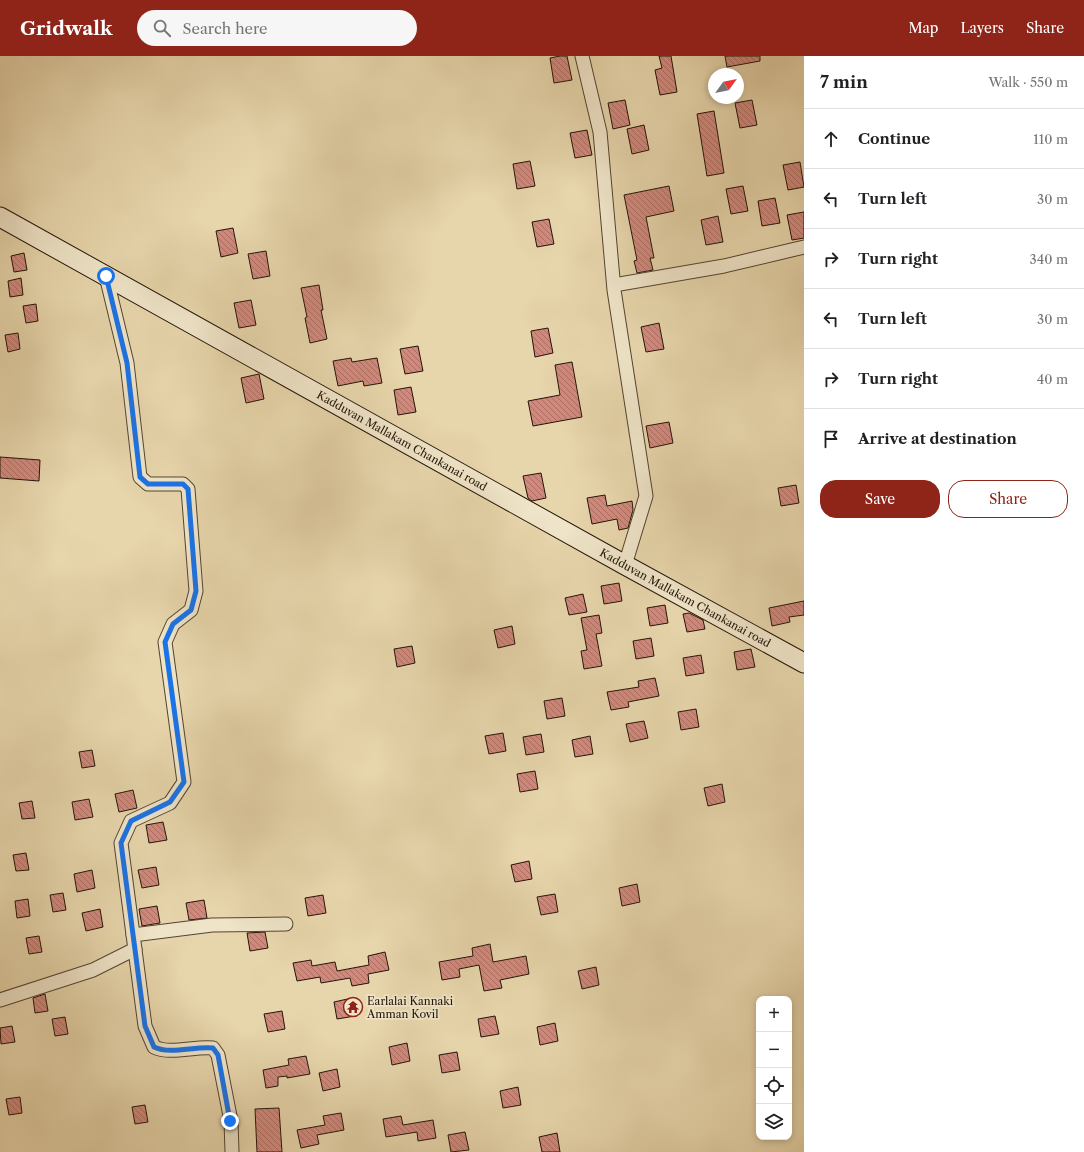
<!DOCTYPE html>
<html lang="en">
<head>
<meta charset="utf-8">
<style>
	body { margin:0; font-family:"Libre Caslon Text",serif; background:#f6f6f6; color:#202124 }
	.controls { position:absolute; right:12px; bottom:12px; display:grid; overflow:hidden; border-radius:8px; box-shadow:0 2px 6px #0003 }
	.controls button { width:36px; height:36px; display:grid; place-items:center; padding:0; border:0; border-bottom:1px solid #e0e0e0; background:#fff; color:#202124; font:20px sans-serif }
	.compass { position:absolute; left:708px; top:12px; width:36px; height:36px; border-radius:50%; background:#fff; box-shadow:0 2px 6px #0003; rotate:57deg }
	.stop { position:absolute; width:12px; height:12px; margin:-9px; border:3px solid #1a73e8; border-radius:50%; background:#fff }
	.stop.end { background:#1a73e8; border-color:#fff; box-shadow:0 1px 4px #0008 }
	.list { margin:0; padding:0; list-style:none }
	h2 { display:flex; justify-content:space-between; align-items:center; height:52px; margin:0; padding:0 16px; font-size:17px }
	h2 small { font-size:13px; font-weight:400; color:#757577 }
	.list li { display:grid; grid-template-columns:26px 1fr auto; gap:12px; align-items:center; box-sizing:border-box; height:60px; padding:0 16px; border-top:1px solid #e0e0e0 }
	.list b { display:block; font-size:15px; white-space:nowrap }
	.list em { font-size:13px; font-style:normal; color:#757577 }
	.actions { display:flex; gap:8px; padding:12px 16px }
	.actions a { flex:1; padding:9px 0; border:1px solid #8f2418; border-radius:16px; text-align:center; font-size:14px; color:#8f2418 }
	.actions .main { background:#8f2418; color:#fff }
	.icon { flex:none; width:22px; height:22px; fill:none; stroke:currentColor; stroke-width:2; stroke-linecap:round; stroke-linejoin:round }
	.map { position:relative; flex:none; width:804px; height:1096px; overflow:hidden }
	header { display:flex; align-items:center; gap:24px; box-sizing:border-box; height:56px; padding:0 20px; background:#8f2418; color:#fff }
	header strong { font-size:19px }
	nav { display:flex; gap:22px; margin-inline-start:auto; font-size:14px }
	.search { width:280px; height:36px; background:#f6f6f6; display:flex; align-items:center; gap:10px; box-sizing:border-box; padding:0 14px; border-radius:22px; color:#757577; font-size:15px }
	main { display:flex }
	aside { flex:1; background:#fff }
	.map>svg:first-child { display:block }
	.building { fill:url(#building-back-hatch); stroke:#231407 }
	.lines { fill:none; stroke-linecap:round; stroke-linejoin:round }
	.street-casing { stroke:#544430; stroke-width:15 }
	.secondary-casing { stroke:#231407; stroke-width:21 }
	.street { stroke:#efe4c8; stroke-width:13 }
	.secondary { stroke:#efe4c8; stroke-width:19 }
	.route { stroke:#1a73e8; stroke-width:5 }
	.labels { text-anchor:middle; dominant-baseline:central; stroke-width:3.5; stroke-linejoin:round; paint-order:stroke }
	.street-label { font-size:11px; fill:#231407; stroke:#efe4c8 }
	.poi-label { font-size:11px; fill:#231407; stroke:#efe4c8; text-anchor:start }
</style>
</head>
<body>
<header>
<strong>Gridwalk</strong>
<div class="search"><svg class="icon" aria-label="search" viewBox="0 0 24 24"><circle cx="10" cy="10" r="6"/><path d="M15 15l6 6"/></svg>Search here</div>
<nav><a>Map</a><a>Layers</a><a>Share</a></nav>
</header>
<main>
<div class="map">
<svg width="804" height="1096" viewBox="0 0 804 1096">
	<defs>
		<pattern id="building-back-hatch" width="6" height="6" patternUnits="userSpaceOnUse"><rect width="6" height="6" fill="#d2897c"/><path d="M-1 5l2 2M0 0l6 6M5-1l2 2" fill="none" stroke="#aa6f64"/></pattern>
	</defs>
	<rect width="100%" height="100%" fill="#e7d5ab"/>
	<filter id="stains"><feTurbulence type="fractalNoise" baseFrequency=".005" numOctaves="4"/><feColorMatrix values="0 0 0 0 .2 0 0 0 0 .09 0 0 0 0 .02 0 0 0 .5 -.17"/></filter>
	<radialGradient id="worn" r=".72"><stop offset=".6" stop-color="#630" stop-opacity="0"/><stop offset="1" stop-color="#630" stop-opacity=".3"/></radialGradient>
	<g class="building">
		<path d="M 560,0 L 567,0 L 572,24 L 554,27 L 550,2 Z"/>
		<path d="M 659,0 L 671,0 L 677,36 L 660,39 L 655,14 L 662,12 Z"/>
		<path d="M 725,0 L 760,0 L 760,5 L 727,11 Z"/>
		<path d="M 625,44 L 630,69 L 613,73 L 608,47 Z"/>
		<path d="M 752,44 L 757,69 L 740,72 L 735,47 Z"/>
		<path d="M 714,55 L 724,117 L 707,120 L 697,58 Z"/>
		<path d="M 644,69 L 649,94 L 632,98 L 627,73 Z"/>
		<path d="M 587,74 L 592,99 L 575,102 L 570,77 Z"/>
		<path d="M 530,105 L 535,130 L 517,133 L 513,108 Z"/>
		<path d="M 800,106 L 804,131 L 788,134 L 783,109 Z"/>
		<path d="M 669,130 L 674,155 L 646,161 L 654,202 L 650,202 L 653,214 L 637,217 L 634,205 L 637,204 L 624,139 Z"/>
		<path d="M 743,130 L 748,155 L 731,158 L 726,133 Z"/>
		<path d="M 775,142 L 780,167 L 762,170 L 758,145 Z"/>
		<path d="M 804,156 L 804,182 L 792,184 L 787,159 Z"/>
		<path d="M 718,160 L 723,186 L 706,189 L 701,164 Z"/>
		<path d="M 549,163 L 554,188 L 537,191 L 532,166 Z"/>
		<path d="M 233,172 L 238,197 L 221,201 L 216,175 Z"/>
		<path d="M 266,195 L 270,220 L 253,223 L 248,198 Z"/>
		<path d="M 24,197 L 27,214 L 14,216 L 11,200 Z"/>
		<path d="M 21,222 L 23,239 L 10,241 L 8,225 Z"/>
		<path d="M 319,229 L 323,254 L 321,254 L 327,283 L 310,287 L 305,262 L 307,261 L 301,232 Z"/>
		<path d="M 251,244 L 256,269 L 239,272 L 234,247 Z"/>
		<path d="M 36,248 L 38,265 L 26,267 L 23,250 Z"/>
		<path d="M 659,267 L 664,293 L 646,296 L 641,271 Z"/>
		<path d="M 548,272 L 553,297 L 535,301 L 531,275 Z"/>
		<path d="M 18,277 L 20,293 L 8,296 L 5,279 Z"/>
		<path d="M 418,290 L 423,315 L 405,318 L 400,293 Z"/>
		<path d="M 351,302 L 352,306 L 377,302 L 382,327 L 364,330 L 363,325 L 338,330 L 333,305 Z"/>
		<path d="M 572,306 L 582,361 L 533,370 L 528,345 L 560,339 L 555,309 Z"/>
		<path d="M 259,318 L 264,343 L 246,347 L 241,322 Z"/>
		<path d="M 411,331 L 416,356 L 398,359 L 394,334 Z"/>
		<path d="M 669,366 L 673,387 L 650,392 L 646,370 Z"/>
		<path d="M 0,401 L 40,404 L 39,425 L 0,422 Z"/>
		<path d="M 541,417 L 546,442 L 532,445 L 528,442 L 523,420 Z"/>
		<path d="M 796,429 L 799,447 L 781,450 L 778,432 Z"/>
		<path d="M 605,439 L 607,450 L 632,445 L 633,454 L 628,472 L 619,474 L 617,463 L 592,468 L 587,442 Z"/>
		<path d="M 619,527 L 622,545 L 604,548 L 601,530 Z"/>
		<path d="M 583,538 L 587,556 L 569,559 L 565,542 Z"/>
		<path d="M 804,545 L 804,559 L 789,561 L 790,566 L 772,570 L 769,552 Z"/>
		<path d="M 665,549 L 668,567 L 650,570 L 647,552 Z"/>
		<path d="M 689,557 L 703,564 L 705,573 L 687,576 L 683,558 Z"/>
		<path d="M 599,559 L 602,577 L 596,578 L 602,610 L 584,613 L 581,595 L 587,594 L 581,562 Z"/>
		<path d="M 512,570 L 515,588 L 498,592 L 494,574 Z"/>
		<path d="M 651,582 L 654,600 L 636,603 L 633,585 Z"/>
		<path d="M 412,590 L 415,607 L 397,611 L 394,593 Z"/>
		<path d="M 751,593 L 755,611 L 737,614 L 734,596 Z"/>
		<path d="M 701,599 L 704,617 L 686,620 L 683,602 Z"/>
		<path d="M 655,622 L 659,640 L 628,646 L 629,651 L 611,654 L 607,636 L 639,631 L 638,625 Z"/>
		<path d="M 562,642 L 565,660 L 547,663 L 544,645 Z"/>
		<path d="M 696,653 L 699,671 L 681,674 L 678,656 Z"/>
		<path d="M 644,665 L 648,682 L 630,686 L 626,668 Z"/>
		<path d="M 503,677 L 506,695 L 489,698 L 485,680 Z"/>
		<path d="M 541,678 L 544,696 L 526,699 L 523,681 Z"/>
		<path d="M 590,680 L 593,698 L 575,701 L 572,684 Z"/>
		<path d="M 92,694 L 95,710 L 82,712 L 79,696 Z"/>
		<path d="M 535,715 L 538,733 L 520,736 L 517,718 Z"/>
		<path d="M 722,728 L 725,746 L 708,750 L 704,732 Z"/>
		<path d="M 133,734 L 137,752 L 119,756 L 115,738 Z"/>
		<path d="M 89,743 L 93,761 L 75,764 L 72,746 Z"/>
		<path d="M 32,745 L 35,762 L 22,763 L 19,747 Z"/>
		<path d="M 163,766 L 167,784 L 149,787 L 146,769 Z"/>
		<path d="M 26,797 L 29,814 L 16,815 L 13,799 Z"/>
		<path d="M 529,805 L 532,823 L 515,826 L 511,809 Z"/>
		<path d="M 156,811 L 159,829 L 142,832 L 138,814 Z"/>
		<path d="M 92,814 L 95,832 L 77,836 L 74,818 Z"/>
		<path d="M 637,828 L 640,846 L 622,850 L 619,832 Z"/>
		<path d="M 63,837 L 66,854 L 53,856 L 50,839 Z"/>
		<path d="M 555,838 L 558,856 L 541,859 L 537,841 Z"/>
		<path d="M 323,839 L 326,857 L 308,860 L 305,842 Z"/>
		<path d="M 28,843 L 30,860 L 17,862 L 15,845 Z"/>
		<path d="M 204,844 L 207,862 L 189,864 L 186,847 Z"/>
		<path d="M 157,850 L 160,867 L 142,870 L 139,853 Z"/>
		<path d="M 100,853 L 103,871 L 86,875 L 82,857 Z"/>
		<path d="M 265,876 L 268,892 L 250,895 L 247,877 Z"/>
		<path d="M 39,880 L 42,896 L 29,898 L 26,882 Z"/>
		<path d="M 490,888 L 493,906 L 526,900 L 529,918 L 500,924 L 502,932 L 484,935 L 479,909 L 459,913 L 460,921 L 442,924 L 439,906 L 473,900 L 472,892 Z"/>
		<path d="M 385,896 L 389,914 L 368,918 L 369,927 L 352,930 L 350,922 L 321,927 L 320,921 L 297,925 L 293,907 L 311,904 L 312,910 L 335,906 L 337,915 L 369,909 L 368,900 Z"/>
		<path d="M 596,911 L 599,929 L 582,933 L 578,915 Z"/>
		<path d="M 45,938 L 48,955 L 35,957 L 33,942 Z"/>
		<path d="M 352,942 L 355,960 L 337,963 L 334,946 Z"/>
		<path d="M 282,955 L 285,973 L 268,976 L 264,958 Z"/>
		<path d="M 495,960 L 499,978 L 481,981 L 478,963 Z"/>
		<path d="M 65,961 L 68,978 L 55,980 L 52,963 Z"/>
		<path d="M 555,967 L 558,985 L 540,989 L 537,971 Z"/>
		<path d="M 12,970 L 15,986 L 1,988 L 0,972 Z"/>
		<path d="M 407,987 L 410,1005 L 392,1009 L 389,991 Z"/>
		<path d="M 457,996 L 460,1014 L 442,1017 L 439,999 Z"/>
		<path d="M 306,1000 L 310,1018 L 287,1022 L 287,1020 L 278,1021 L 278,1030 L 266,1032 L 263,1014 L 289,1009 L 288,1003 Z"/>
		<path d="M 337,1013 L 340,1031 L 323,1035 L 319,1017 Z"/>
		<path d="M 518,1031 L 521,1049 L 503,1052 L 500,1035 Z"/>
		<path d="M 20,1041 L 22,1057 L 9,1059 L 6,1043 Z"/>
		<path d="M 145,1049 L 148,1066 L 135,1068 L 132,1051 Z"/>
		<path d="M 279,1052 L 282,1096 L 257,1096 L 255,1053 Z"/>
		<path d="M 341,1057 L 344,1074 L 317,1079 L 319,1088 L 301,1092 L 297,1074 L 325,1069 L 323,1060 Z"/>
		<path d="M 401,1060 L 403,1069 L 433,1064 L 436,1082 L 418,1085 L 417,1076 L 386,1081 L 383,1063 Z"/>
		<path d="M 465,1076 L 469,1094 L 451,1096 L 448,1079 Z"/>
		<path d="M 557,1077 L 560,1096 L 542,1096 L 539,1081 Z"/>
	</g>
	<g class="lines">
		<g class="street-casing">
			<g id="street">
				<path d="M 582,0 L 600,76 L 614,234 L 646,440 L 625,509"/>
				<path d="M 106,220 L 127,307 L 140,421 L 148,428 L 183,428 L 188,433 L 196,535 L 191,554 L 173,568 L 165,586 L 184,726 L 170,747 L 131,765 L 121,787 L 145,970 L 154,991 C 171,999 194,990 213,992 L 218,999 L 231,1065 L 232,1096"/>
				<path d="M 614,229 L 724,210 L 804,191"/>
				<path d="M 133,879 L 212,869 L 286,868"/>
				<path d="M 0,944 L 93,914 L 135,893"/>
			</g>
		</g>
		<g class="secondary-casing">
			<g id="secondary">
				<path id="s1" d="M 0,161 L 625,509 L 804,607"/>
			</g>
		</g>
		<use href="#street" class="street"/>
		<use href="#secondary" class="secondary"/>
	</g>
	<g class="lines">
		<path class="route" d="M 106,220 L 127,307 L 140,421 L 148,428 L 183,428 L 188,433 L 196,535 L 191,554 L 173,568 L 165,586 L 184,726 L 170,746 L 131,765 L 121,787 L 145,970 L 154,991 C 171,999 194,990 213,992 L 218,999 L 230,1065"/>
	</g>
	<defs>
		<g id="temple-ring" transform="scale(1)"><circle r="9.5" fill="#efe4c8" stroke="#8f2418" stroke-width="1.5"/><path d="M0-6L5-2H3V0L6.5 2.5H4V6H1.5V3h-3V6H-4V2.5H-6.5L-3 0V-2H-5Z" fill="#8f2418"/></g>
	</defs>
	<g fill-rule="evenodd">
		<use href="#temple-ring" x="353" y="951"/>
	</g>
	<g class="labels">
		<g class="street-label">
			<text stroke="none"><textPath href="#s1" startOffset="460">Kadduvan Mallakam Chankanai road</textPath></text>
			<text stroke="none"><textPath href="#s1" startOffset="784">Kadduvan Mallakam Chankanai road</textPath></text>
		</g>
		<g class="poi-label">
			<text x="367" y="945">Earlalai Kannaki<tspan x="367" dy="13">Amman Kovil</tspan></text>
		</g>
	</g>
	<rect width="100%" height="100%" filter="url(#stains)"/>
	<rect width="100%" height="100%" fill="url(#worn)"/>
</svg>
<div class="controls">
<button>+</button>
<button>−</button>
<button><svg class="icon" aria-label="locate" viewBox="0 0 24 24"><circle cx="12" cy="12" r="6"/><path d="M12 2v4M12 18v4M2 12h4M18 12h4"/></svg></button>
<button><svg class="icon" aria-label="layers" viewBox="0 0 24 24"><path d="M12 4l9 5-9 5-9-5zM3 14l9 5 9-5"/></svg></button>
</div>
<svg class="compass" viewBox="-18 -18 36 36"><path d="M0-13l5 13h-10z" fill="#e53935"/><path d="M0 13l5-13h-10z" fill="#757577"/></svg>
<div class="stop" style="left:106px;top:220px"></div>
<div class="stop end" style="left:230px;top:1065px"></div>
</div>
<aside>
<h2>7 min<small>Walk · 550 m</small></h2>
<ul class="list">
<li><svg class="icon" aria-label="ahead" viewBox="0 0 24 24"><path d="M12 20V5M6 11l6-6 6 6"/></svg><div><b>Continue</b></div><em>110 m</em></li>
<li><svg class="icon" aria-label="left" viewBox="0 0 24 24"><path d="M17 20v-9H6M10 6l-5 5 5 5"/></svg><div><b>Turn left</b></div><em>30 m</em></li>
<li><svg class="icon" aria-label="right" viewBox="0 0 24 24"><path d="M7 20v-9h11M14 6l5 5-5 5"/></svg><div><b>Turn right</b></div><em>340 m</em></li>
<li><svg class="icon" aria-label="left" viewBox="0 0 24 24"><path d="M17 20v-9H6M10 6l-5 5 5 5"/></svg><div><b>Turn left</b></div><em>30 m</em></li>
<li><svg class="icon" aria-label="right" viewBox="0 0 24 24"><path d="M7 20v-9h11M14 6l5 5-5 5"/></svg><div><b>Turn right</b></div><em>40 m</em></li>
<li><svg class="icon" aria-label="arrive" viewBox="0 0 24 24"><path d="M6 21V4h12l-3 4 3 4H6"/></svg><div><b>Arrive at destination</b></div></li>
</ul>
<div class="actions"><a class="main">Save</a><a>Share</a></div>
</aside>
</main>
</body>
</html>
